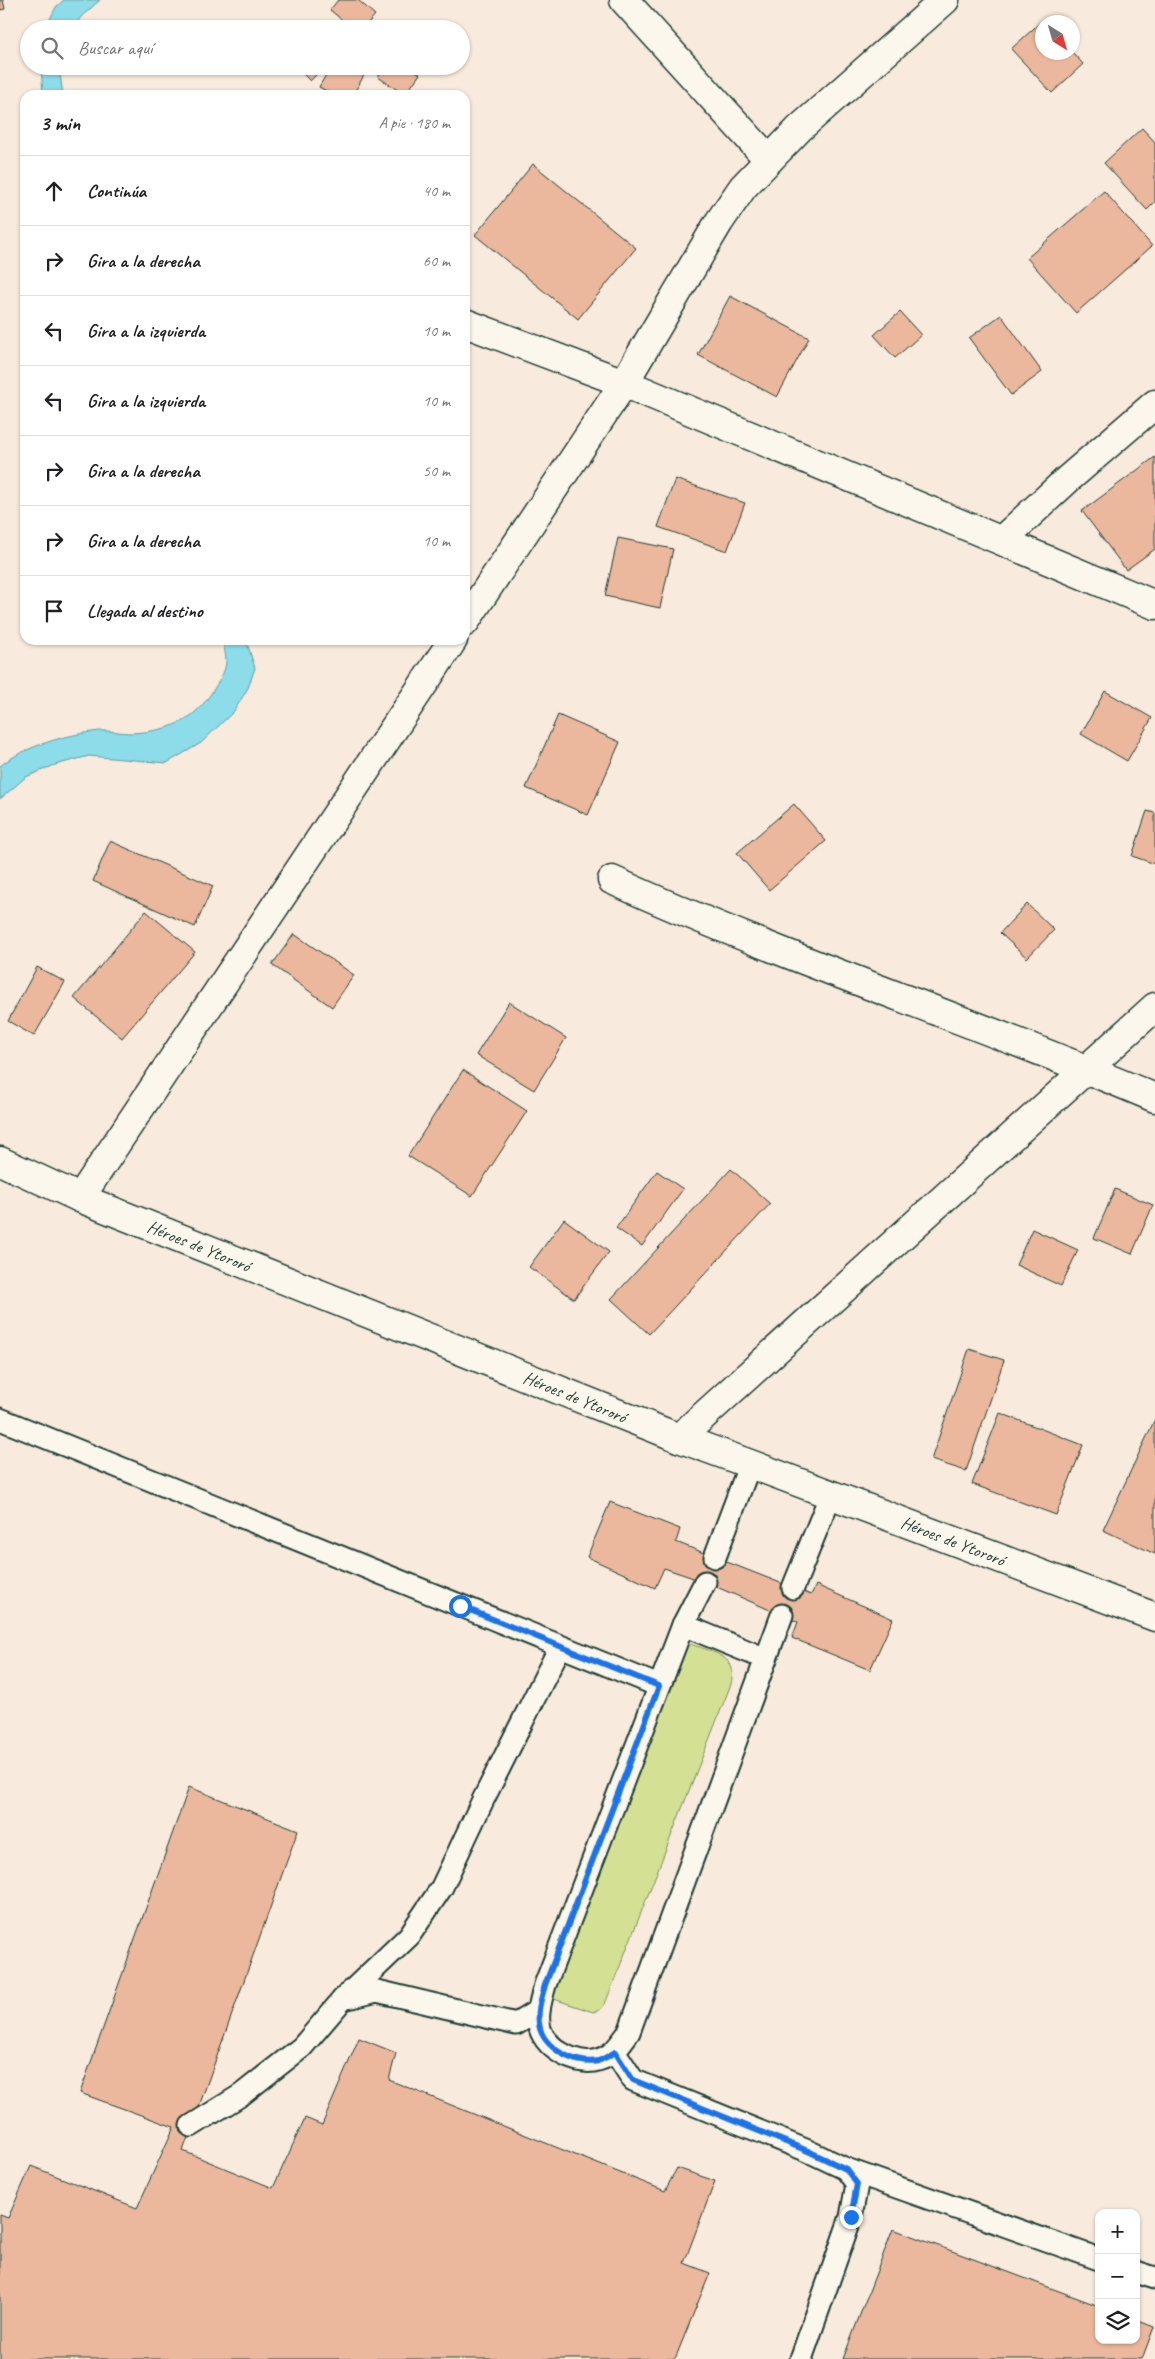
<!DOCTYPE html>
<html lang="es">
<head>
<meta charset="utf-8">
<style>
	body { margin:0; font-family:Caveat,sans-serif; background:#f6f6f6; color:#202124 }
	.controls { position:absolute; right:15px; bottom:15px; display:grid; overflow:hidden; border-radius:10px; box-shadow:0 1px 4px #0004 }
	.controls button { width:45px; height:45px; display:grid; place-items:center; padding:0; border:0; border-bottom:1px solid #e0e0e0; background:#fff; color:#202124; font:25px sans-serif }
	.compass { position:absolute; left:1035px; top:15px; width:45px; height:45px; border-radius:50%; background:#fff; box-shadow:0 1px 4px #0004; rotate:143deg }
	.stop { position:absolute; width:15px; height:15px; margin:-11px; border:4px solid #1a73e8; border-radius:50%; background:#fff }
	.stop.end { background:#1a73e8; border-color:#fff; box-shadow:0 1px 5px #0008 }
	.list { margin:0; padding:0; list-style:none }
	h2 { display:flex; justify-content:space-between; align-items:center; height:65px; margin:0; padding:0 20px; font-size:21px }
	h2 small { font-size:16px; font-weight:400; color:#757577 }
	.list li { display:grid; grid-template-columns:32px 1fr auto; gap:15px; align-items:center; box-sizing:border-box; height:70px; padding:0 20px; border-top:1px solid #e0e0e0 }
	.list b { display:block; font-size:19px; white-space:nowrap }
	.list em { font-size:16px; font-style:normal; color:#757577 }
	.icon { flex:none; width:28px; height:28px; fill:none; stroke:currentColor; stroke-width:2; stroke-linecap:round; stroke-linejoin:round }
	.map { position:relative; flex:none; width:1155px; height:2359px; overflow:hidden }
	.search { position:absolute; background:#fff; box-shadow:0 1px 4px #0004; left:20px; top:20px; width:450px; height:55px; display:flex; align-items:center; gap:12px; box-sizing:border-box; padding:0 18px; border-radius:28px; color:#757577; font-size:19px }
	.panel { position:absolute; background:#fff; box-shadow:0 1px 4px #0004; left:20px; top:90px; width:450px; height:555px; border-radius:15px }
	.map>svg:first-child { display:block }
	.green { fill:#d4e093; stroke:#7a8e64 }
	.water { fill:#8cdce9; stroke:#609ca1 }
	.building { fill:#ebb89d; stroke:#1f3d34 }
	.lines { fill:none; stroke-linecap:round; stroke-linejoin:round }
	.lane-casing { stroke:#1f3d34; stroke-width:25 }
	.street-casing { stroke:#1f3d34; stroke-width:31 }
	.secondary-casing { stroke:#1f3d34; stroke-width:31 }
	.lane { stroke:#fbf7ec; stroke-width:21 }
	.street { stroke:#fbf7ec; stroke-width:28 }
	.secondary { stroke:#fbf7ec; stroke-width:28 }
	.route { stroke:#1a73e8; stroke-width:6 }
	.labels { text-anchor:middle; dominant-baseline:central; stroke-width:5; stroke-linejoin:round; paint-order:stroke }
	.street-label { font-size:18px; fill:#1f3d34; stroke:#fbf7ec }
</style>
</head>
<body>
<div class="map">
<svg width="1155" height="2359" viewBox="0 0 1155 2359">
	<rect width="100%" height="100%" fill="#f8eadc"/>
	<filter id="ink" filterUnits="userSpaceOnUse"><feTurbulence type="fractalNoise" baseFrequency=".02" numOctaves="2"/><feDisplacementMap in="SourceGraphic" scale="10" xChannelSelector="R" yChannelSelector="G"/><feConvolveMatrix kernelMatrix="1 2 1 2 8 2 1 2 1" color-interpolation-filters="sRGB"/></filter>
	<g filter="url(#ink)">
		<path class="green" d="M 684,1642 C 697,1647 723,1652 730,1664 C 734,1670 732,1678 731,1684 L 605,2004 L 600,2010 L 593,2012 L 548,1997 Z"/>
		<g class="water">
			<path d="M 64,0 L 100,0 L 81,17 L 72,29 L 45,29 L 56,7 Z"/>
			<path d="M 41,66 L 61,66 L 60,74 L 63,95 L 43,95 Z"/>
			<path d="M 222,640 L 246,640 L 255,668 L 248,688 L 234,711 L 201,743 L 167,763 L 89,756 L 55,765 L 26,777 L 0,799 L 0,766 C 25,746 68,734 100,731 C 110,730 120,733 131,733 C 169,731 194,722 214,689 C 227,668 229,664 222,640 Z"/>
		</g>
		<g class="building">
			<path d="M 0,0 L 3,0 L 5,9 L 0,10 Z"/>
			<path d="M 338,0 L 358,0 L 375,15 L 363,29 L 353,29 L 330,10 Z"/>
			<path d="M 1043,20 L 1046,22 L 1042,22 L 1042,52 L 1072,52 L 1083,64 L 1052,93 L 1011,49 Z"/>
			<path d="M 295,66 L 325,66 L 310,81 Z"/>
			<path d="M 331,66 L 365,66 L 368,68 L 353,95 L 334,95 L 319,87 Z"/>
			<path d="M 385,66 L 408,66 L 420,74 L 405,95 L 378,77 Z"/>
			<path d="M 1142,128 L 1155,142 L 1155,202 L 1147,210 L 1104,163 Z"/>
			<path d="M 533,164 L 636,248 L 578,319 L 475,235 Z"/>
			<path d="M 1104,191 L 1152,246 L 1076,313 L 1027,258 Z"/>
			<path d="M 730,296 L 809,338 L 777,397 L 698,355 Z"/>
			<path d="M 900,312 L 921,335 L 895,358 L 874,335 Z"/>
			<path d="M 1001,315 L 1042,372 L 1011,395 L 969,338 Z"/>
			<path d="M 1155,457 L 1155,549 L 1126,570 L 1082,511 Z"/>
			<path d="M 675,479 L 745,503 L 727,551 L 658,527 Z"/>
			<path d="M 618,538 L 673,549 L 660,608 L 605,596 Z"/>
			<path d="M 1105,691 L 1152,718 L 1127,761 L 1081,734 Z"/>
			<path d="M 558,715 L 620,742 L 588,815 L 526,788 Z"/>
			<path d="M 794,804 L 826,841 L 769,890 L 737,853 Z"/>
			<path d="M 1147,811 L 1155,813 L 1155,864 L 1132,856 Z"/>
			<path d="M 110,841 L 213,886 L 195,927 L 93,881 Z"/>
			<path d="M 1027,904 L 1054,930 L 1027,958 L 1000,933 Z"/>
			<path d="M 146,911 L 195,952 L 122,1038 L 74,998 Z"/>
			<path d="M 294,934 L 354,975 L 332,1007 L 272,965 Z"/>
			<path d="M 37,967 L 65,982 L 34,1036 L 8,1021 Z"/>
			<path d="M 509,1002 L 566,1038 L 534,1090 L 476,1055 Z"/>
			<path d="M 463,1070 L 527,1111 L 472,1196 L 408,1156 Z"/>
			<path d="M 731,1169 L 770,1204 L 649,1334 L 611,1299 Z"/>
			<path d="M 657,1171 L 683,1189 L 642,1246 L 616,1228 Z"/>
			<path d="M 1115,1189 L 1153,1205 L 1132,1254 L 1094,1238 Z"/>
			<path d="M 564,1219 L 609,1252 L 574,1299 L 529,1267 Z"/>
			<path d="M 1032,1229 L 1078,1250 L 1061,1286 L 1016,1265 Z"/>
			<path d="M 969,1349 L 1004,1360 L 966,1471 L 931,1460 Z"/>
			<path d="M 1000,1413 L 1083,1445 L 1056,1515 L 972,1484 Z"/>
			<path d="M 1155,1419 L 1155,1554 L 1103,1530 Z"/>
			<path d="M 610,1502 L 680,1529 L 676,1542 L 811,1595 L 816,1585 L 893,1619 L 870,1670 L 792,1638 L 798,1622 L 705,1582 L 664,1568 L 655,1588 L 587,1557 Z"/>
			<path d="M 189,1787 L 298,1830 L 183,2151 L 273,2188 L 305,2118 L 322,2125 L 359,2038 L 396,2053 L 389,2080 L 665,2191 L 677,2168 L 715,2181 L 684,2263 L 710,2273 L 675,2359 L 0,2359 L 0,2215 L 8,2218 L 31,2166 L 137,2208 L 174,2127 L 80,2093 Z"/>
			<path d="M 893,2229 L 1099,2306 L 1099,2340 L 1136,2340 L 1136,2320 L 1154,2327 L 1142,2359 L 843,2359 Z"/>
		</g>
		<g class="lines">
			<g class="lane-casing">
				<g id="lane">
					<path d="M 0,1419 L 659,1686"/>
					<path d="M 715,1557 L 750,1464"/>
					<path d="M 705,1582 L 683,1625 L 545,1985 C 542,1997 537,2010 539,2023 C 541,2047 576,2067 598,2060 C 613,2056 620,2044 629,2032 L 782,1615"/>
					<path d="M 793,1588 L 831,1494"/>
					<path d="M 683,1625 L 766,1659"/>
					<path d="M 343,1999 L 409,1936 L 442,1887 L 483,1800 L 560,1647"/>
					<path d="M 615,2052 L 633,2080 L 808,2151 L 846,2169 L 857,2184 L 851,2217 L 801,2359"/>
					<path d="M 191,2126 L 241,2095 L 302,2047 L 343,1999 L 377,1991 L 516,2024 L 539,2010"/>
					<path d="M 846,2169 L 1099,2259"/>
					<path d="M 1136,2272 L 1155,2278"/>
				</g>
			</g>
			<g class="street-casing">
				<g id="street">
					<path d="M 624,0 L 769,160"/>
					<path d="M 465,323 L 624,383 L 1155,605"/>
					<path d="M 1002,540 L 1068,479 L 1155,404"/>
					<path d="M 465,622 L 624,383 L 719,222 L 743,187 L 800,128 L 945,0"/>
					<path d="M 612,880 C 789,961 976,1021 1155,1098"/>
					<path d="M 80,1198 L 453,640"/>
					<path d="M 679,1438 L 1155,1007"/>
				</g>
			</g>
			<g class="secondary-casing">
				<path id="secondary" d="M 0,1161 L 80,1198 L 679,1438 L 750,1464 L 1155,1617"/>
			</g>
			<use href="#lane" class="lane"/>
			<use href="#street" class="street"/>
			<use href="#secondary" class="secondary"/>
		</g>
	</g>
	<g class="lines" filter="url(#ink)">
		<path class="route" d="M 460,1606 L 659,1686 L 545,1985 C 542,1997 537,2009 539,2023 C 541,2047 575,2066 598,2061 C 604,2059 610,2055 615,2052 L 633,2080 L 808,2151 L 846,2169 L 857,2184 L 851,2217"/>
	</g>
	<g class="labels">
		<g class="street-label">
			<text transform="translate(199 1246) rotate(22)">Héroes de Ytororó</text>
			<text transform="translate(575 1397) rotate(22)">Héroes de Ytororó</text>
			<text transform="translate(953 1541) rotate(21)">Héroes de Ytororó</text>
		</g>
	</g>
</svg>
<div class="controls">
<button>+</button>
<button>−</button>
<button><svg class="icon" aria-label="layers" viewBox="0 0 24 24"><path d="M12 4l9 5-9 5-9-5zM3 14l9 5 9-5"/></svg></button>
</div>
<svg class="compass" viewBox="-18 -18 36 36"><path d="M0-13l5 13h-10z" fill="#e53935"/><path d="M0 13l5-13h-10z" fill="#757577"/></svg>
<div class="stop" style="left:460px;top:1606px"></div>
<div class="stop end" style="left:851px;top:2217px"></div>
<div class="search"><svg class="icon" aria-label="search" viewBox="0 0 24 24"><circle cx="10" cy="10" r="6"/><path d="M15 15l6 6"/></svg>Buscar aquí</div>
<section class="panel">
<h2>3 min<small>A pie · 180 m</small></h2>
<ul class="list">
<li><svg class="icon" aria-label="ahead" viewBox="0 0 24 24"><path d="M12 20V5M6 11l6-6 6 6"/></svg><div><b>Continúa</b></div><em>40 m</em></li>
<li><svg class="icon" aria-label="right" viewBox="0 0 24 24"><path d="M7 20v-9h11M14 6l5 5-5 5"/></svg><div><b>Gira a la derecha</b></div><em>60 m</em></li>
<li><svg class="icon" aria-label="left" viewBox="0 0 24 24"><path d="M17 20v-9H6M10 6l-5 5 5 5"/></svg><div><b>Gira a la izquierda</b></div><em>10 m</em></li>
<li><svg class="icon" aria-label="left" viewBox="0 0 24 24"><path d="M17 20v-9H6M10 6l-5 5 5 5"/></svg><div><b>Gira a la izquierda</b></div><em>10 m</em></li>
<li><svg class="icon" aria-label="right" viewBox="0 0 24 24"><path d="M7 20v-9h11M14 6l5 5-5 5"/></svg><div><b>Gira a la derecha</b></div><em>50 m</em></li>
<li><svg class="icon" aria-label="right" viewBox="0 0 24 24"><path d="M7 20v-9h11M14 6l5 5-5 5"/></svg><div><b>Gira a la derecha</b></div><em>10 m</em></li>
<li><svg class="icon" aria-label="arrive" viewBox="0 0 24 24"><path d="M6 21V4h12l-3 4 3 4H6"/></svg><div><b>Llegada al destino</b></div></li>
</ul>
</section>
</div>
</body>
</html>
